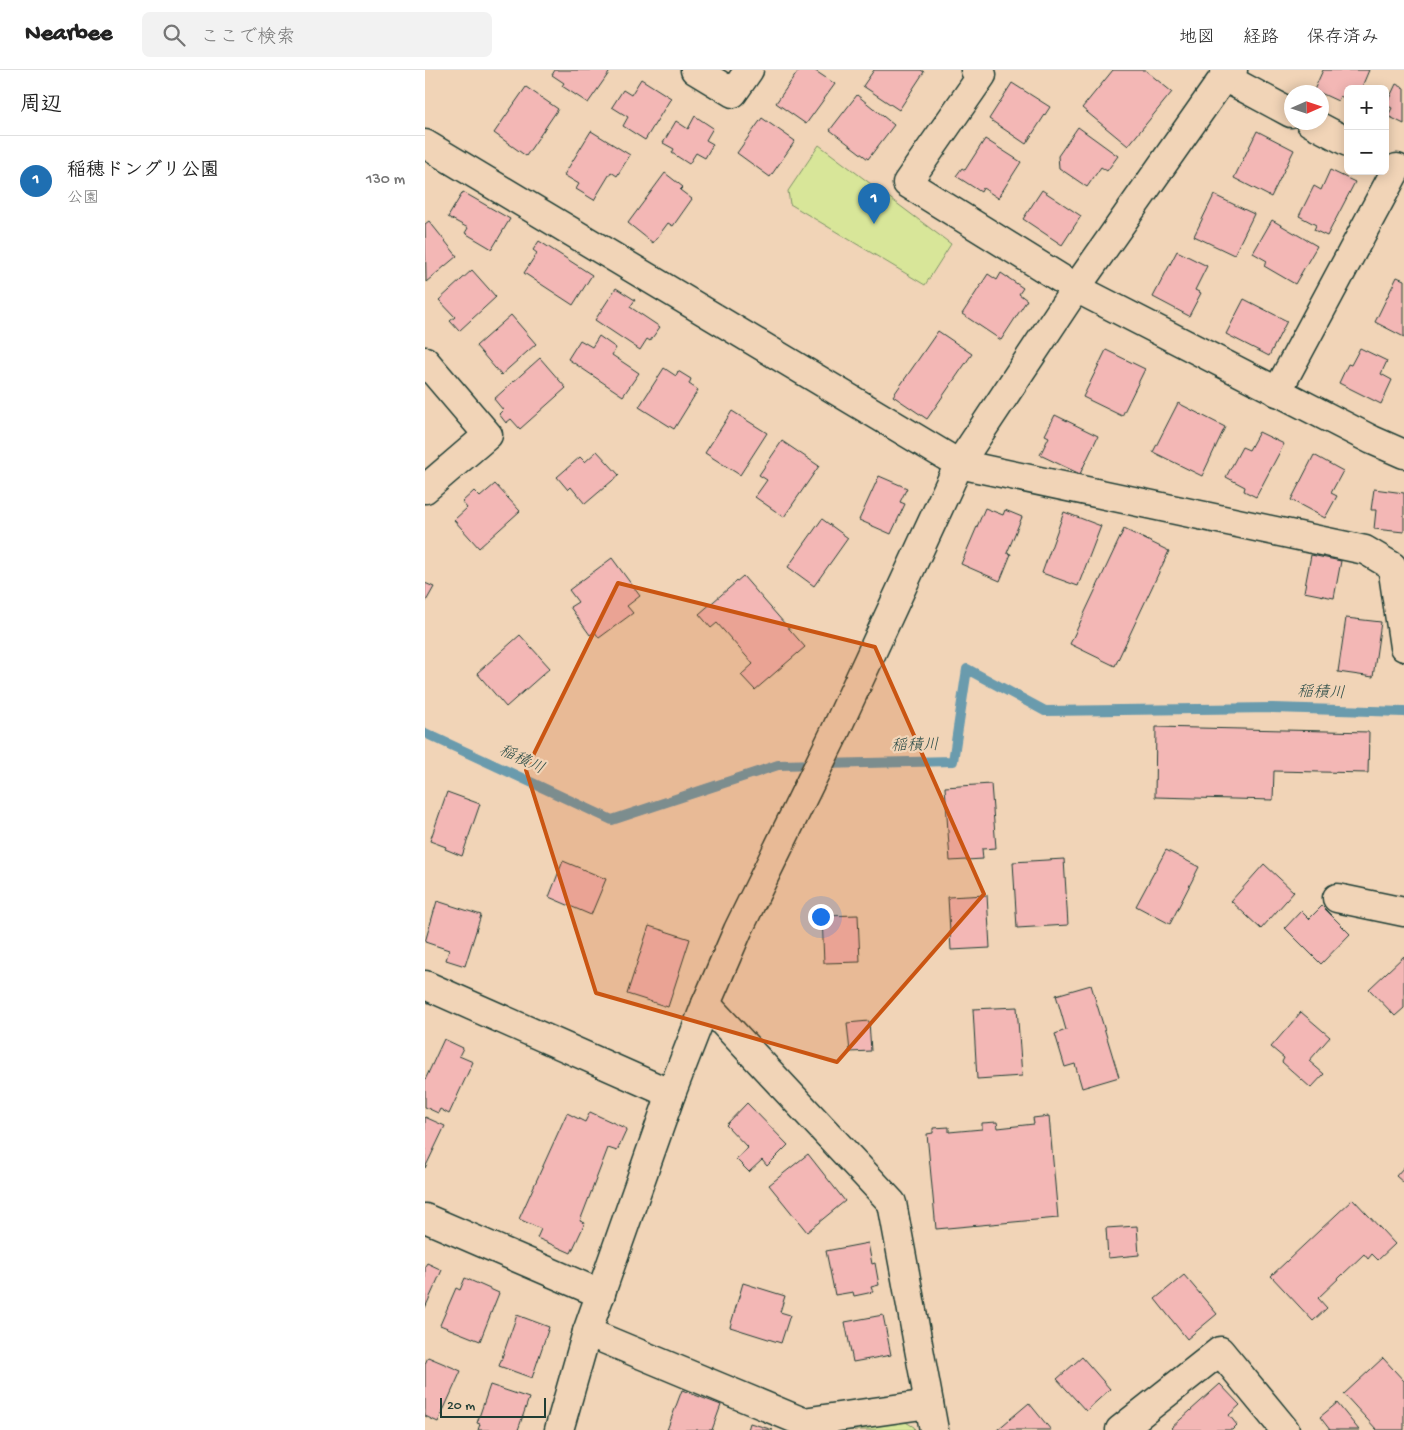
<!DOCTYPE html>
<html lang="ja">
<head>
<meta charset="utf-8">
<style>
	body { margin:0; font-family:"Gochi Hand","Klee One",sans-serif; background:#f2f2f2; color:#222 }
	.controls { position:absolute; right:15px; top:15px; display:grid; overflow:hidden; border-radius:8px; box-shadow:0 2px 12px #0003 }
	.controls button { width:45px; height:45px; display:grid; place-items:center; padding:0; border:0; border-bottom:1px solid #e0e0e0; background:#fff; color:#222; font:25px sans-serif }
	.compass { position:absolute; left:859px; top:15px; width:45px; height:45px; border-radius:50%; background:#fff; box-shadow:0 2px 12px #0003; rotate:87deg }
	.scale { position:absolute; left:15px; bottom:12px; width:106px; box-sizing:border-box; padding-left:5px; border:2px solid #1f3d34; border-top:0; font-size:14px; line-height:18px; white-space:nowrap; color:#1f3d34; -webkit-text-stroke:4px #f1d4b7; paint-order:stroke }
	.you { position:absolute; left:395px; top:846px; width:18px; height:18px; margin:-12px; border:4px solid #fff; border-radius:50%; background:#1a73e8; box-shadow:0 0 0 8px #1a73e833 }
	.badge { display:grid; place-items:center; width:32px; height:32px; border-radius:50%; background:#1f6fb2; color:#fff; font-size:16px; font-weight:700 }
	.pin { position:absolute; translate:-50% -41px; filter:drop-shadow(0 1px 2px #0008) }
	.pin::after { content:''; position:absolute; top:26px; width:18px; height:15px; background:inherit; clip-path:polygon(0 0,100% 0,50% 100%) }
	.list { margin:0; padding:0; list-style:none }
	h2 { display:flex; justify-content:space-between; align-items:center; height:65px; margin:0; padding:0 20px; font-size:21px }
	h2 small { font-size:16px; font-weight:400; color:#767676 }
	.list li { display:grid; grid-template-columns:32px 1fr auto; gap:15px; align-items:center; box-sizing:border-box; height:90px; padding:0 20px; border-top:1px solid #e0e0e0 }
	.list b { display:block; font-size:19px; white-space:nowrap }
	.list p { margin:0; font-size:16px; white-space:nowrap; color:#767676 }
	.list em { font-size:16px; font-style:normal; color:#767676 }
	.icon { flex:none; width:28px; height:28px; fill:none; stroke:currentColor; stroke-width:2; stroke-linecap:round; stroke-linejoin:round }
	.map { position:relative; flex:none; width:979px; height:1360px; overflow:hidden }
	header { display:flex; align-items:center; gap:30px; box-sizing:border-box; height:70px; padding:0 25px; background:#fff; border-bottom:1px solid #e0e0e0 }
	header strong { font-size:24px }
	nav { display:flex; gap:28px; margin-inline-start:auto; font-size:18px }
	.search { width:350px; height:45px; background:#f2f2f2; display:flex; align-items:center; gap:12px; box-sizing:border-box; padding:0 18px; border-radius:8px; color:#767676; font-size:19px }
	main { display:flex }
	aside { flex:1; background:#fff }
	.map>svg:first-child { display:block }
	.green { fill:#d8e699; stroke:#7c9266 }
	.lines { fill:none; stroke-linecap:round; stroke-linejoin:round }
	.stream { stroke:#6b9bad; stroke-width:10 }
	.building { fill:#f3b7b5; stroke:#1f3d34 }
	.minor-casing { stroke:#1f3d34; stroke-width:31 }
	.tertiary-casing { stroke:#1f3d34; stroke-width:31 }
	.minor { stroke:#f1d4b7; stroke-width:28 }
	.tertiary { stroke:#f1d4b7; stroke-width:28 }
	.marked { fill:#ca5512; fill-opacity:0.2; stroke:#ca5512; stroke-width:4; stroke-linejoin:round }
	.labels { text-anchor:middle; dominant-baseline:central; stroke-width:4.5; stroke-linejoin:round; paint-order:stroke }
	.water-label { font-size:16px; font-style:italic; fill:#2c4d48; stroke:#f1d4b7 }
</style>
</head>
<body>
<header>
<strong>Nearbee</strong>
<div class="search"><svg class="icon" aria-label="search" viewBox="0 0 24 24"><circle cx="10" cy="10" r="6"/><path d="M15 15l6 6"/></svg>ここで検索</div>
<nav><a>地図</a><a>経路</a><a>保存済み</a></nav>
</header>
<main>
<aside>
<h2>周辺<small></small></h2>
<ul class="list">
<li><span class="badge">1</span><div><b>稲穂ドングリ公園</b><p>公園</p></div><em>130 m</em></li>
</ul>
</aside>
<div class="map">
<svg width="979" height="1360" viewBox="0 0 979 1360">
	<rect width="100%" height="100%" fill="#f1d4b7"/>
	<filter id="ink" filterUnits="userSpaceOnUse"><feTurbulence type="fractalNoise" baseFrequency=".02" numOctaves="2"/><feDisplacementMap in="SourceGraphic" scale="10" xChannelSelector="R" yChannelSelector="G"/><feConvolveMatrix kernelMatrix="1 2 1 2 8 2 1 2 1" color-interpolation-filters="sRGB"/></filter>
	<g filter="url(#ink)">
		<g class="green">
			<path d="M 394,75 L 526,174 L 500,215 L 365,134 L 363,121 Z"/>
			<path d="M 479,1351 L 489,1357 L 490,1360 L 418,1360 Z"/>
		</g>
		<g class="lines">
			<path class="stream" d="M 0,663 L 187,750 L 353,695 L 528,691 L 542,599 L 620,641 L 848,638 L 979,642"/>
		</g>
		<g class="building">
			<path d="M 130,0 L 186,0 L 163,33 L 137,16 L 139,13 L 127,5 Z"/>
			<path d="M 374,0 L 389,0 L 410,14 L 381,54 L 351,33 Z"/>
			<path d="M 449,0 L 496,0 L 499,2 L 474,40 L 438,16 Z"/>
			<path d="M 688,0 L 720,0 L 747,22 L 703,76 L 657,38 Z"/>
			<path d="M 898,0 L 944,0 L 936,19 L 923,19 L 923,30 L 915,26 L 913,31 L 889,20 Z"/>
			<path d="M 216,9 L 246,28 L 220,70 L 198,56 L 203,47 L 187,37 L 198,20 L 206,25 Z"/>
			<path d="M 587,13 L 625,37 L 601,74 L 564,49 Z"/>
			<path d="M 971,14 L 979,18 L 979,54 L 963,46 L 967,38 L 961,35 Z"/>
			<path d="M 101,17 L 133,39 L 101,86 L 69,63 Z"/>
			<path d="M 432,25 L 469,55 L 443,89 L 405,60 Z"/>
			<path d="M 270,46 L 288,58 L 281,70 L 288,74 L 280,88 L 271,83 L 264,94 L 247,83 L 249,79 L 238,73 L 251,51 L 263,59 Z"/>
			<path d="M 337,48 L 370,71 L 345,107 L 312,83 Z"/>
			<path d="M 653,57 L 693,86 L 682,101 L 676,97 L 662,117 L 634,98 L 633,86 Z"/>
			<path d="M 166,61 L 205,85 L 192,106 L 186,102 L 169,130 L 151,119 L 154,114 L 139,105 Z"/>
			<path d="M 832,61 L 869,80 L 846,127 L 809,108 Z"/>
			<path d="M 560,69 L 596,92 L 573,128 L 558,118 L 556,122 L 531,106 L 537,98 L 540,100 Z"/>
			<path d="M 905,100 L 930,112 L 902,166 L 889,160 L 891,155 L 874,146 L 889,116 L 896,120 Z"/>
			<path d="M 240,103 L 258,117 L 255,120 L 267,129 L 248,156 L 243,153 L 228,173 L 203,153 Z"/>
			<path d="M 617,120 L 656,146 L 637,175 L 598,149 Z"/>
			<path d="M 38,122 L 85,149 L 67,179 L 40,163 L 43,158 L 23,147 Z"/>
			<path d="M 789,125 L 829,144 L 809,185 L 769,166 Z"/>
			<path d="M 847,150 L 892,176 L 870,214 L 839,196 L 842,191 L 828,183 Z"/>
			<path d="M 4,151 L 32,186 L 1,212 L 0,154 Z"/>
			<path d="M 114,171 L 167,205 L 148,235 L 99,203 L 112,183 L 108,180 Z"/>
			<path d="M 752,181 L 782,196 L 770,220 L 776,223 L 764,246 L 728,227 Z"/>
			<path d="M 47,200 L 71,227 L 34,261 L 25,251 L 30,247 L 14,230 Z"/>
			<path d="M 576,203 L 598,218 L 594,224 L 602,230 L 576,270 L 537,244 L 563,204 L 572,210 Z"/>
			<path d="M 972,207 L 979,210 L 979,267 L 950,252 Z"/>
			<path d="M 191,218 L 210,230 L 205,237 L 235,257 L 225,271 L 222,269 L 215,280 L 170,250 Z"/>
			<path d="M 819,229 L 862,251 L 844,286 L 801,264 Z"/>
			<path d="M 86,245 L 111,274 L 76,305 L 51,276 Z"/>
			<path d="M 513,261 L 547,284 L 502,349 L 468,326 Z"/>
			<path d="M 174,266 L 191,278 L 187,285 L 214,303 L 198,326 L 143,289 L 155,270 L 167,277 Z"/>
			<path d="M 935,278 L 962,291 L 956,304 L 967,310 L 956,334 L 914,313 L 923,294 L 926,295 Z"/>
			<path d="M 681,280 L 720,299 L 697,346 L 658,327 Z"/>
			<path d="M 115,288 L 141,318 L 95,359 L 86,349 L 81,353 L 74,344 L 78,340 L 69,329 Z"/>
			<path d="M 239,298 L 251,306 L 253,301 L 266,309 L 264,314 L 273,320 L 249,359 L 214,337 Z"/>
			<path d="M 753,333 L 800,357 L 777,406 L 728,382 Z"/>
			<path d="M 307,341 L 342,363 L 315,405 L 280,383 Z"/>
			<path d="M 630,345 L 673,366 L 655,404 L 615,385 L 624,367 L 620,365 Z"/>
			<path d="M 834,362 L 859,374 L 831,427 L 819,421 L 820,417 L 801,407 L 817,377 L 824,380 Z"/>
			<path d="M 357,371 L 394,396 L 359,447 L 330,427 L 342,410 L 334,405 Z"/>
			<path d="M 172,381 L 194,405 L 160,434 L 146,417 L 143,420 L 132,407 L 155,387 L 160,392 Z"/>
			<path d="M 889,385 L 918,401 L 906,423 L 912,426 L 900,448 L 866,430 Z"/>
			<path d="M 454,406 L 482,418 L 475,432 L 480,434 L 466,464 L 434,450 Z"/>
			<path d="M 70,414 L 95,441 L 54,478 L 29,450 L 42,438 L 37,432 L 49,421 L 55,427 Z"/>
			<path d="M 949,419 L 979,423 L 979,462 L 949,459 L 951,440 L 946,440 Z"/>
			<path d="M 560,438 L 578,445 L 580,440 L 597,447 L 582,483 L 586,484 L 575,511 L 536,494 Z"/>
			<path d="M 639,442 L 676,456 L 653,516 L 617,503 Z"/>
			<path d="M 397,449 L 423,468 L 389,516 L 363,497 Z"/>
			<path d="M 699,459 L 744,481 L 690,596 L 645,574 Z"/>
			<path d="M 886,485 L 916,491 L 909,528 L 879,522 Z"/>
			<path d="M 187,488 L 215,526 L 202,536 L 208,543 L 174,568 L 170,562 L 165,565 L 145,537 L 153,532 L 144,520 Z"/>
			<path d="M 318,506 L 380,577 L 330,620 L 316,605 L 328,594 L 292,553 L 286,558 L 274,544 Z"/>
			<path d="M 0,513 L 9,517 L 0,533 Z"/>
			<path d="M 921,548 L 956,552 L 948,607 L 913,602 Z"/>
			<path d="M 95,565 L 125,598 L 81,637 L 52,603 Z"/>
			<path d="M 731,657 L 944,662 L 943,703 L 849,701 L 848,730 L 730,727 Z"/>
			<path d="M 566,714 L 571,778 L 557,779 L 558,789 L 525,791 L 520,717 Z"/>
			<path d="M 22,722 L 55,734 L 37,786 L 20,779 L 21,777 L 5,771 Z"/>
			<path d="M 741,780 L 774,797 L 745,854 L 711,836 Z"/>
			<path d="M 639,789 L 643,855 L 592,858 L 588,792 Z"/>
			<path d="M 138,791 L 181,809 L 166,845 L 124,827 Z"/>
			<path d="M 839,794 L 869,822 L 836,859 L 806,831 Z"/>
			<path d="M 562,825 L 565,878 L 526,880 L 523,827 Z"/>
			<path d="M 12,831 L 56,845 L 40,896 L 21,890 L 24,880 L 0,872 Z"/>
			<path d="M 897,836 L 925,864 L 896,894 L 860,858 L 876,841 L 884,849 Z"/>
			<path d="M 433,845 L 435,892 L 399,893 L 397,846 Z"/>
			<path d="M 224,856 L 265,869 L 243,937 L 202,924 Z"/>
			<path d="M 979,886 L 979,938 L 970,946 L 944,919 Z"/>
			<path d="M 666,915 L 694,1007 L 657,1018 L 650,994 L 640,997 L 630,964 L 641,960 L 631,925 Z"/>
			<path d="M 592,937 L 597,1006 L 552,1009 L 548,939 Z"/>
			<path d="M 876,942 L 905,967 L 884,991 L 899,1004 L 886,1018 L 857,992 L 859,988 L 846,977 Z"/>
			<path d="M 444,951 L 446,981 L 425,982 L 422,953 Z"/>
			<path d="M 19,969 L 38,978 L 34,986 L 48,992 L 24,1044 L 15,1039 L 13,1043 L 0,1037 L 0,1010 Z"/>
			<path d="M 322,1033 L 363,1075 L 342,1096 L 337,1090 L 324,1102 L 311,1089 L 323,1078 L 301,1055 Z"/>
			<path d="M 165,1042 L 202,1059 L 192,1081 L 183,1078 L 155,1151 L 160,1153 L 146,1183 L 112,1168 L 116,1159 L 94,1149 L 142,1043 L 160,1052 Z"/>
			<path d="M 624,1046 L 633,1148 L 511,1159 L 502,1064 L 508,1063 L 508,1058 L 524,1057 L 524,1062 L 557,1059 L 557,1053 L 572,1052 L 573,1058 L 609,1054 L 608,1048 Z"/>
			<path d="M 0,1047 L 20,1056 L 0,1098 Z"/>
			<path d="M 383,1084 L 420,1131 L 382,1162 L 344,1115 Z"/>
			<path d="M 979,1097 L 979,1113 L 971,1106 Z"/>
			<path d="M 928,1129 L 970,1174 L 953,1190 L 947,1184 L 943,1189 L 939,1184 L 893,1228 L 902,1238 L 888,1251 L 846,1206 Z"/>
			<path d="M 712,1156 L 714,1185 L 683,1188 L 681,1158 Z"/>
			<path d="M 443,1173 L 447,1194 L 450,1193 L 454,1215 L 446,1217 L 448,1222 L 429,1226 L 428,1222 L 410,1225 L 401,1181 Z"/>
			<path d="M 2,1193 L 17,1200 L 0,1238 L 0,1196 Z"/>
			<path d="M 759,1205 L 792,1244 L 762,1269 L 730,1229 Z"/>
			<path d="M 40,1208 L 74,1223 L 55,1271 L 15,1255 L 31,1218 L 35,1220 Z"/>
			<path d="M 318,1213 L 360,1226 L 355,1242 L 365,1245 L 356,1273 L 305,1257 Z"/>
			<path d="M 92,1245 L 124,1257 L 107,1308 L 74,1296 Z"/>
			<path d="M 458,1245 L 466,1285 L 428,1292 L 420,1252 Z"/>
			<path d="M 3,1287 L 36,1301 L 13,1352 L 0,1346 L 0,1294 Z"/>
			<path d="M 657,1287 L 685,1319 L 661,1341 L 632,1309 Z"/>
			<path d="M 958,1288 L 979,1311 L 979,1360 L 952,1360 L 919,1324 Z"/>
			<path d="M 795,1314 L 815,1335 L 804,1345 L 812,1355 L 807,1360 L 748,1360 L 746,1358 Z"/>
			<path d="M 65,1315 L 104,1328 L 93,1360 L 53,1360 L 55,1354 L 52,1353 Z"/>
			<path d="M 257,1320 L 296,1335 L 287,1360 L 242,1360 Z"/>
			<path d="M 604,1333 L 626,1360 L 572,1360 Z"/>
			<path d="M 912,1333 L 934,1360 L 905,1360 L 895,1347 Z"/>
			<path d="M 325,1353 L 348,1360 L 323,1360 Z"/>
		</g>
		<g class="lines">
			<g class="minor-casing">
				<g id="minor">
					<path d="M 270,0 L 308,23 L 324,0"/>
					<path d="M 550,0 L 557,5 L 482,113 L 651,218 L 947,370 L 979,384"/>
					<path d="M 799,7 L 866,43"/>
					<path d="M 885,52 L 923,72"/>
					<path d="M 0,74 L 534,394 L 940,480 L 967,496 L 979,577"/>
					<path d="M 0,291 L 63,365 L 0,419"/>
					<path d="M 852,322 L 972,98"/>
					<path d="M 912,828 L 979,842"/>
					<path d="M 0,915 L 246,1024"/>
					<path d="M 281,934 L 467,1133 L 509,1360"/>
					<path d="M 0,1148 L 176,1224"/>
					<path d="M 162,1262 L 378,1352 L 504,1334"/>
					<path d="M 695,1360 L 795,1281 L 860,1360"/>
				</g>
			</g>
			<g class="tertiary-casing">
				<path id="tertiary" d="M 134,1360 L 162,1262 L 246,1024 L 281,934 L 313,860 L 410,662 L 534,394 L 651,218 L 799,7 L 808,0"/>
			</g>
			<use href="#minor" class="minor"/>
			<use href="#tertiary" class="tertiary"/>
		</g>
	</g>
	<path class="marked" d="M 193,513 L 450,577 L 559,824 L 412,992 L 171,923 L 101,700 Z"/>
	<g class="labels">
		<g class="water-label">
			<text transform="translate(896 624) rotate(2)">稲積川</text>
			<text transform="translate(490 677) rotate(-1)">稲積川</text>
			<text transform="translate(96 691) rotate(25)">稲積川</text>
		</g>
	</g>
</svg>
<div class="controls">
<button>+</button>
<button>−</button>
</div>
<svg class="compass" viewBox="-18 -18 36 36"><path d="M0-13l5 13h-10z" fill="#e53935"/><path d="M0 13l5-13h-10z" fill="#767676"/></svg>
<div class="scale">20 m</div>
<div class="you"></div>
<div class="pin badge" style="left:449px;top:154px">1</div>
</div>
</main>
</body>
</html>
